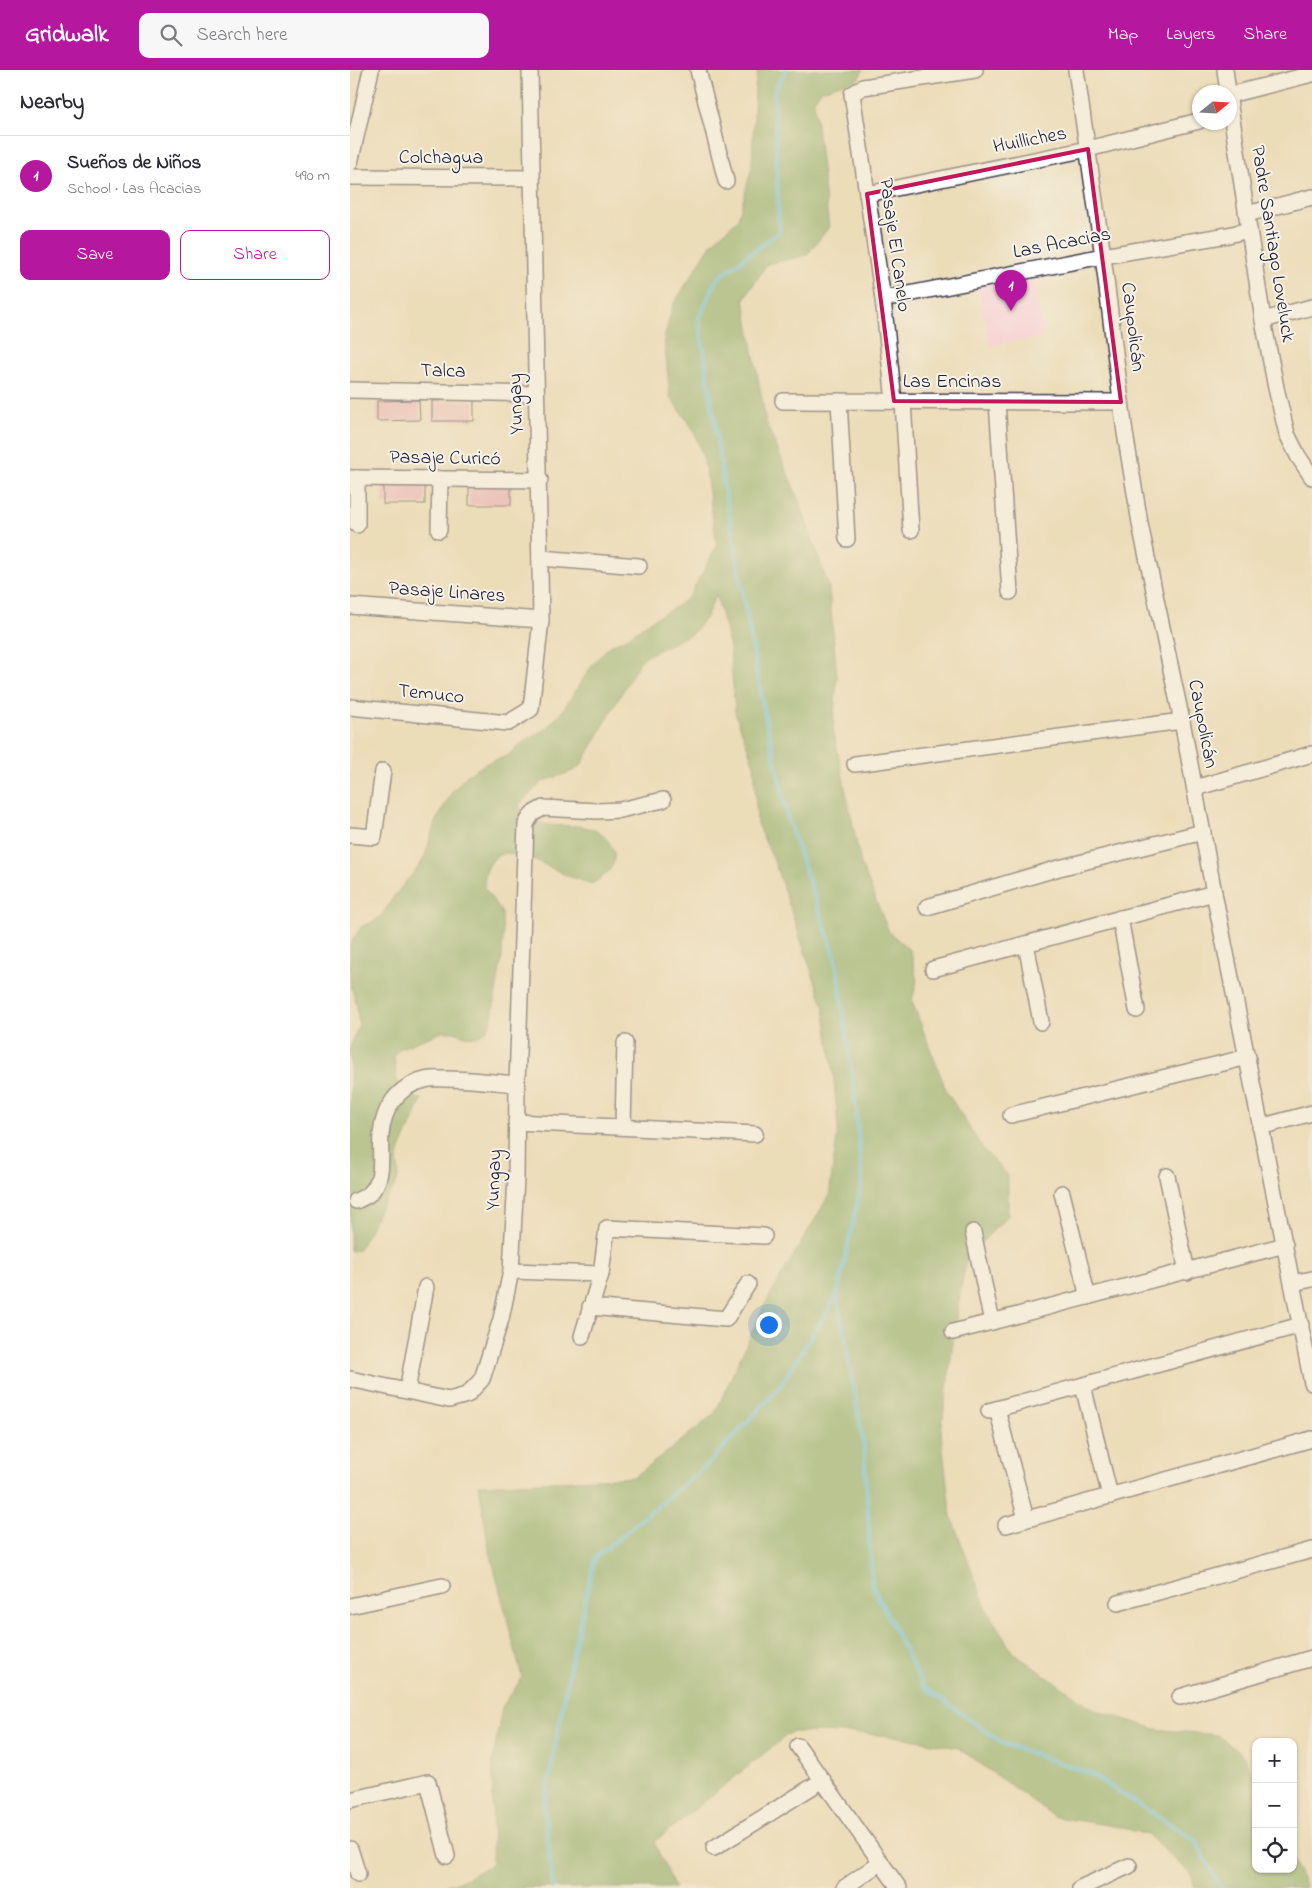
<!DOCTYPE html>
<html lang="en">
<head>
<meta charset="utf-8">
<style>
	body { margin:0; font-family:"Indie Flower",sans-serif; background:#f7f7f7; color:#2b2b33 }
	.controls { position:absolute; right:15px; bottom:15px; display:grid; overflow:hidden; border-radius:10px; box-shadow:0 1px 4px #0004 }
	.controls button { width:45px; height:45px; display:grid; place-items:center; padding:0; border:0; border-bottom:1px solid #e1e1e2; background:#fff; color:#2b2b33; font:25px sans-serif }
	.compass { position:absolute; left:842px; top:15px; width:45px; height:45px; border-radius:50%; background:#fff; box-shadow:0 1px 4px #0004; rotate:72deg }
	.you { position:absolute; left:418px; top:1254px; width:18px; height:18px; margin:-12px; border:4px solid #fff; border-radius:50%; background:#1a73e8; box-shadow:0 0 0 8px #1a73e833 }
	.badge { display:grid; place-items:center; width:32px; height:32px; border-radius:50%; background:#b5179e; color:#fff; font-size:16px; font-weight:700 }
	.pin { position:absolute; translate:-50% -41px; filter:drop-shadow(0 1px 2px #0008) }
	.pin::after { content:''; position:absolute; top:26px; width:18px; height:15px; background:inherit; clip-path:polygon(0 0,100% 0,50% 100%) }
	.list { margin:0; padding:0; list-style:none }
	h2 { display:flex; justify-content:space-between; align-items:center; height:65px; margin:0; padding:0 20px; font-size:21px }
	h2 small { font-size:16px; font-weight:400; color:#7c7c81 }
	.list li { display:grid; grid-template-columns:32px 1fr auto; gap:15px; align-items:center; box-sizing:border-box; height:80px; padding:0 20px; border-top:1px solid #e1e1e2 }
	.list b { display:block; font-size:19px; white-space:nowrap }
	.list p { margin:0; font-size:16px; white-space:nowrap; color:#7c7c81 }
	.list em { font-size:16px; font-style:normal; color:#7c7c81 }
	.actions { display:flex; gap:10px; padding:15px 20px }
	.actions a { flex:1; padding:11px 0; border:1px solid #b5179e; border-radius:10px; text-align:center; font-size:18px; color:#b5179e }
	.actions .main { background:#b5179e; color:#fff }
	.icon { flex:none; width:28px; height:28px; fill:none; stroke:currentColor; stroke-width:2; stroke-linecap:round; stroke-linejoin:round }
	.map { position:relative; flex:none; width:962px; height:1818px; overflow:hidden }
	header { display:flex; align-items:center; gap:30px; box-sizing:border-box; height:70px; padding:0 25px; background:#b5179e; color:#fff }
	header strong { font-size:24px }
	nav { display:flex; gap:28px; margin-inline-start:auto; font-size:18px }
	.search { width:350px; height:45px; background:#f7f7f7; display:flex; align-items:center; gap:12px; box-sizing:border-box; padding:0 18px; border-radius:10px; color:#7c7c81; font-size:19px }
	main { display:flex }
	aside { flex:1; background:#fff }
	.map>svg:first-child { display:block }
	.built { fill:#f7cfd1 }
	.forest { fill:#7ba861; stroke:#4e654e }
	.lines { fill:none; stroke-linecap:round; stroke-linejoin:round }
	.stream { stroke:#5dbfdb; stroke-width:4.5 }
	.building { fill:#eca6bc }
	.minor-casing { stroke:#403e4e; stroke-width:18 }
	.minor { stroke:#fff; stroke-width:15 }
	.marked { fill:none; stroke:#c2185b; stroke-width:4; stroke-linejoin:round }
	.labels { text-anchor:middle; dominant-baseline:central; stroke-width:4; stroke-linejoin:round; paint-order:stroke }
	.street-label { font-size:20px; fill:#22223b; stroke:#f7f3e8 }
</style>
</head>
<body>
<header>
<strong>Gridwalk</strong>
<div class="search"><svg class="icon" aria-label="search" viewBox="0 0 24 24"><circle cx="10" cy="10" r="6"/><path d="M15 15l6 6"/></svg>Search here</div>
<nav><a>Map</a><a>Layers</a><a>Share</a></nav>
</header>
<main>
<aside>
<h2>Nearby<small></small></h2>
<ul class="list">
<li><span class="badge">1</span><div><b>Sueños de Niños</b><p>School · Las Acacias</p></div><em>490 m</em></li>
</ul>
<div class="actions"><a class="main">Save</a><a>Share</a></div>
</aside>
<div class="map">
<svg width="962" height="1818" viewBox="0 0 962 1818">
	<rect width="100%" height="100%" fill="#f7f3e8"/>
	<filter id="ink" filterUnits="userSpaceOnUse"><feTurbulence type="fractalNoise" baseFrequency=".02" numOctaves="2"/><feDisplacementMap in="SourceGraphic" scale="10" xChannelSelector="R" yChannelSelector="G"/><feConvolveMatrix kernelMatrix="1 2 1 2 8 2 1 2 1" color-interpolation-filters="sRGB"/></filter>
	<filter id="wash" filterUnits="userSpaceOnUse"><feTurbulence type="fractalNoise" baseFrequency=".0096" numOctaves="4" result="noise"/><feDisplacementMap in="SourceGraphic" scale="20" xChannelSelector="R" yChannelSelector="G"/><feGaussianBlur stdDeviation="1.12" result="paint"/><feColorMatrix in="noise" values="0 0 0 0 0 0 0 0 0 0 0 0 0 0 0 0 0 1.4 0 .05"/><feComposite in="paint" operator="in"/></filter>
	<g filter="url(#wash)">
		<rect width="100%" height="100%" fill="#ecddb9"/>
		<path class="built" d="M 683,206 L 694,267 L 640,275 L 627,215 Z"/>
		<path class="forest" d="M 408,0 L 513,0 L 509,8 L 472,20 L 464,30 L 479,157 L 457,185 L 417,194 L 394,229 L 416,352 L 448,428 L 479,518 L 487,608 L 483,659 L 511,794 L 539,862 L 561,881 L 567,911 L 562,931 L 597,1022 L 633,1079 L 658,1105 L 658,1146 L 617,1187 L 610,1222 L 591,1362 L 601,1446 L 636,1538 L 663,1583 L 745,1640 L 806,1659 L 868,1665 L 893,1685 L 906,1711 L 906,1799 L 943,1799 L 943,1789 L 956,1818 L 845,1818 L 840,1803 L 798,1765 L 769,1757 L 705,1747 L 608,1678 L 550,1667 L 508,1663 L 441,1662 L 304,1772 L 325,1818 L 89,1818 L 115,1809 L 142,1794 L 143,1690 L 152,1637 L 172,1608 L 138,1474 L 129,1415 L 284,1407 L 321,1379 L 365,1343 L 413,1238 L 479,1125 L 488,1059 L 483,999 L 474,938 L 424,791 L 407,754 L 404,695 L 385,643 L 380,579 L 366,524 L 357,546 L 343,563 L 294,587 L 287,596 L 232,694 L 223,701 L 192,712 L 169,735 C 173,745 177,750 188,753 C 212,760 240,747 259,772 C 261,776 263,778 264,782 C 267,798 254,807 242,814 L 220,807 L 179,787 L 156,783 L 146,786 L 139,795 L 135,806 L 134,817 L 152,843 L 153,865 L 152,887 L 141,952 L 136,961 L 127,967 L 115,966 L 104,962 L 92,962 L 49,979 L 44,987 C 47,1009 45,1026 72,1029 L 50,1080 L 47,1092 L 49,1102 L 47,1112 L 29,1140 L 15,1170 L 8,1180 L 0,1181 L 0,977 L 9,955 L 6,932 L 0,913 L 0,874 L 12,856 L 23,852 L 32,845 L 44,826 L 70,795 L 75,786 L 85,752 L 102,722 L 117,705 L 137,693 L 157,686 L 173,672 L 194,660 L 210,644 L 243,594 L 259,576 L 279,567 L 297,553 L 329,535 L 339,527 L 367,476 L 354,390 L 343,359 L 320,327 L 314,269 L 323,235 L 362,173 L 388,149 L 402,96 L 405,16 Z"/>
		<g class="lines">
			<g class="stream">
				<path d="M 487,1225 L 514,1376 L 522,1515 L 573,1616 L 654,1674 L 739,1703 L 845,1770 L 871,1818"/>
				<path d="M 203,1818 L 194,1737 L 220,1596 L 245,1488 L 357,1395 L 429,1318 L 487,1225 L 512,1112 L 505,1027 L 486,890 L 438,749 L 413,636 L 374,416 L 349,248 L 367,209 L 429,162 L 424,21 L 436,0"/>
			</g>
		</g>
		<g id="blocks">
			<g class="building">
				<path d="M 69,330 L 70,350 L 27,351 L 27,331 Z"/>
				<path d="M 124,330 L 124,351 L 82,351 L 82,331 Z"/>
				<rect x="33" y="414" width="42" height="20"/>
				<rect x="119" y="415" width="42" height="20"/>
			</g>
		</g>
	</g>
	<g filter="url(#ink)">
		<use href="#blocks" fill-opacity="0" stroke="#403e4e" stroke-width="1"/>
		<g class="lines">
			<g class="minor-casing">
				<g id="minor">
					<path d="M 348,0 L 376,111"/>
					<path d="M 726,0 L 753,186 L 775,363 L 791,459 L 832,651 L 864,823 L 962,1313"/>
					<path d="M 875,0 L 878,22"/>
					<path d="M 879,25 L 962,4"/>
					<path d="M 879,30 L 913,250 L 926,318 L 937,364 L 948,386 L 962,407"/>
					<path d="M 0,93 L 21,0"/>
					<path d="M 0,107 L 182,108"/>
					<path d="M 517,124 L 738,79 L 849,51"/>
					<path d="M 897,144 L 962,127"/>
					<path d="M 533,229 L 753,186 L 878,165 L 899,160"/>
					<path d="M 913,250 L 962,237"/>
					<path d="M 0,320 L 186,324"/>
					<path d="M 433,331 L 771,332"/>
					<path d="M 489,331 L 497,469"/>
					<path d="M 544,331 L 533,229 L 502,24 L 513,17 L 625,0"/>
					<path d="M 553,332 L 561,460"/>
					<path d="M 647,332 L 660,522"/>
					<path d="M 0,408 L 190,410"/>
					<path d="M 7,455 L 7,408"/>
					<path d="M 89,460 L 90,409"/>
					<path d="M 190,488 L 289,496"/>
					<path d="M 0,536 L 191,550"/>
					<path d="M 0,637 L 158,653 L 181,639 L 191,550 L 180,0"/>
					<path d="M 505,694 L 832,651"/>
					<path d="M 845,718 L 962,684"/>
					<path d="M 0,765 L 24,767 L 33,701"/>
					<path d="M 577,837 L 709,798 L 853,762"/>
					<path d="M 770,848 L 787,940"/>
					<path d="M 676,874 L 691,952"/>
					<path d="M 583,899 L 864,823"/>
					<path d="M 661,1045 L 898,987"/>
					<path d="M 166,1052 L 405,1064"/>
					<path d="M 273,1057 L 275,973"/>
					<path d="M 910,1057 L 962,1043"/>
					<path d="M 817,1106 L 837,1202"/>
					<path d="M 712,1123 L 738,1227"/>
					<path d="M 6,1131 C 10,1129 15,1127 19,1124 C 36,1109 29,1084 31,1065 C 33,1038 48,1016 75,1010 C 81,1008 88,1009 94,1009 C 119,1009 143,1012 167,1014"/>
					<path d="M 623,1162 L 642,1252"/>
					<path d="M 161,1201 L 251,1204 L 257,1158 L 414,1166"/>
					<path d="M 943,1213 L 962,1209"/>
					<path d="M 240,1237 L 376,1249 L 398,1214"/>
					<path d="M 603,1262 L 935,1175"/>
					<path d="M 232,1266 L 251,1204"/>
					<path d="M 0,1309 L 99,1330 L 117,1325 L 132,1309 L 151,1249 L 161,1201 L 166,1108 L 167,1014 L 176,754 L 182,744 L 193,738 L 247,741 L 270,740 L 313,730"/>
					<path d="M 733,1316 L 760,1426"/>
					<path d="M 57,1321 L 76,1217"/>
					<path d="M 647,1339 L 676,1449"/>
					<path d="M 639,1341 L 951,1255"/>
					<path d="M 656,1455 L 962,1369"/>
					<path d="M 768,1533 L 962,1480"/>
					<path d="M 0,1536 L 92,1516"/>
					<path d="M 830,1627 L 962,1588"/>
					<path d="M 448,1676 L 549,1818"/>
					<path d="M 0,1730 L 78,1712 L 97,1786"/>
					<path d="M 364,1778 L 473,1710"/>
					<path d="M 0,1779 L 8,1804"/>
					<path d="M 494,1818 L 531,1792"/>
					<path d="M 730,1818 L 779,1796"/>
				</g>
			</g>
			<use href="#minor" class="minor"/>
		</g>
	</g>
	<path d="M0 0H962V1818H0ZM 738,79 L 771,332 L 544,331 L 517,124 Z" fill="#ecddb9" fill-opacity=".55" fill-rule="evenodd"/>
	<path class="marked" d="M 738,79 L 771,332 L 544,331 L 517,124 Z"/>
	<g class="labels">
		<g class="street-label">
			<text transform="translate(680 71) rotate(-11)">Huilliches</text>
			<text x="91" y="88">Colchagua</text>
			<text transform="translate(712 174) rotate(-11)">Las Acacias</text>
			<text transform="translate(922 174) rotate(81)">Padre Santiago Loveluck</text>
			<text transform="translate(544 175) rotate(82)">Pasaje El Canelo</text>
			<text transform="translate(782 257) rotate(83)">Caupolicán</text>
			<text transform="translate(93 302) rotate(1)">Talca</text>
			<text x="602" y="312">Las Encinas</text>
			<text transform="translate(167 334) rotate(-92)">Yungay</text>
			<text transform="translate(95 389) rotate(1)">Pasaje Curicó</text>
			<text transform="translate(97 523) rotate(4)">Pasaje Linares</text>
			<text transform="translate(81 625) rotate(6)">Temuco</text>
			<text transform="translate(852 654) rotate(79)">Caupolicán</text>
			<text transform="translate(145 1110) rotate(-88)">Yungay</text>
		</g>
	</g>
</svg>
<div class="controls">
<button>+</button>
<button>−</button>
<button><svg class="icon" aria-label="locate" viewBox="0 0 24 24"><circle cx="12" cy="12" r="6"/><path d="M12 2v4M12 18v4M2 12h4M18 12h4"/></svg></button>
</div>
<svg class="compass" viewBox="-18 -18 36 36"><path d="M0-13l5 13h-10z" fill="#e53935"/><path d="M0 13l5-13h-10z" fill="#7c7c81"/></svg>
<div class="you"></div>
<div class="pin badge" style="left:661px;top:241px">1</div>
</div>
</main>
</body>
</html>
